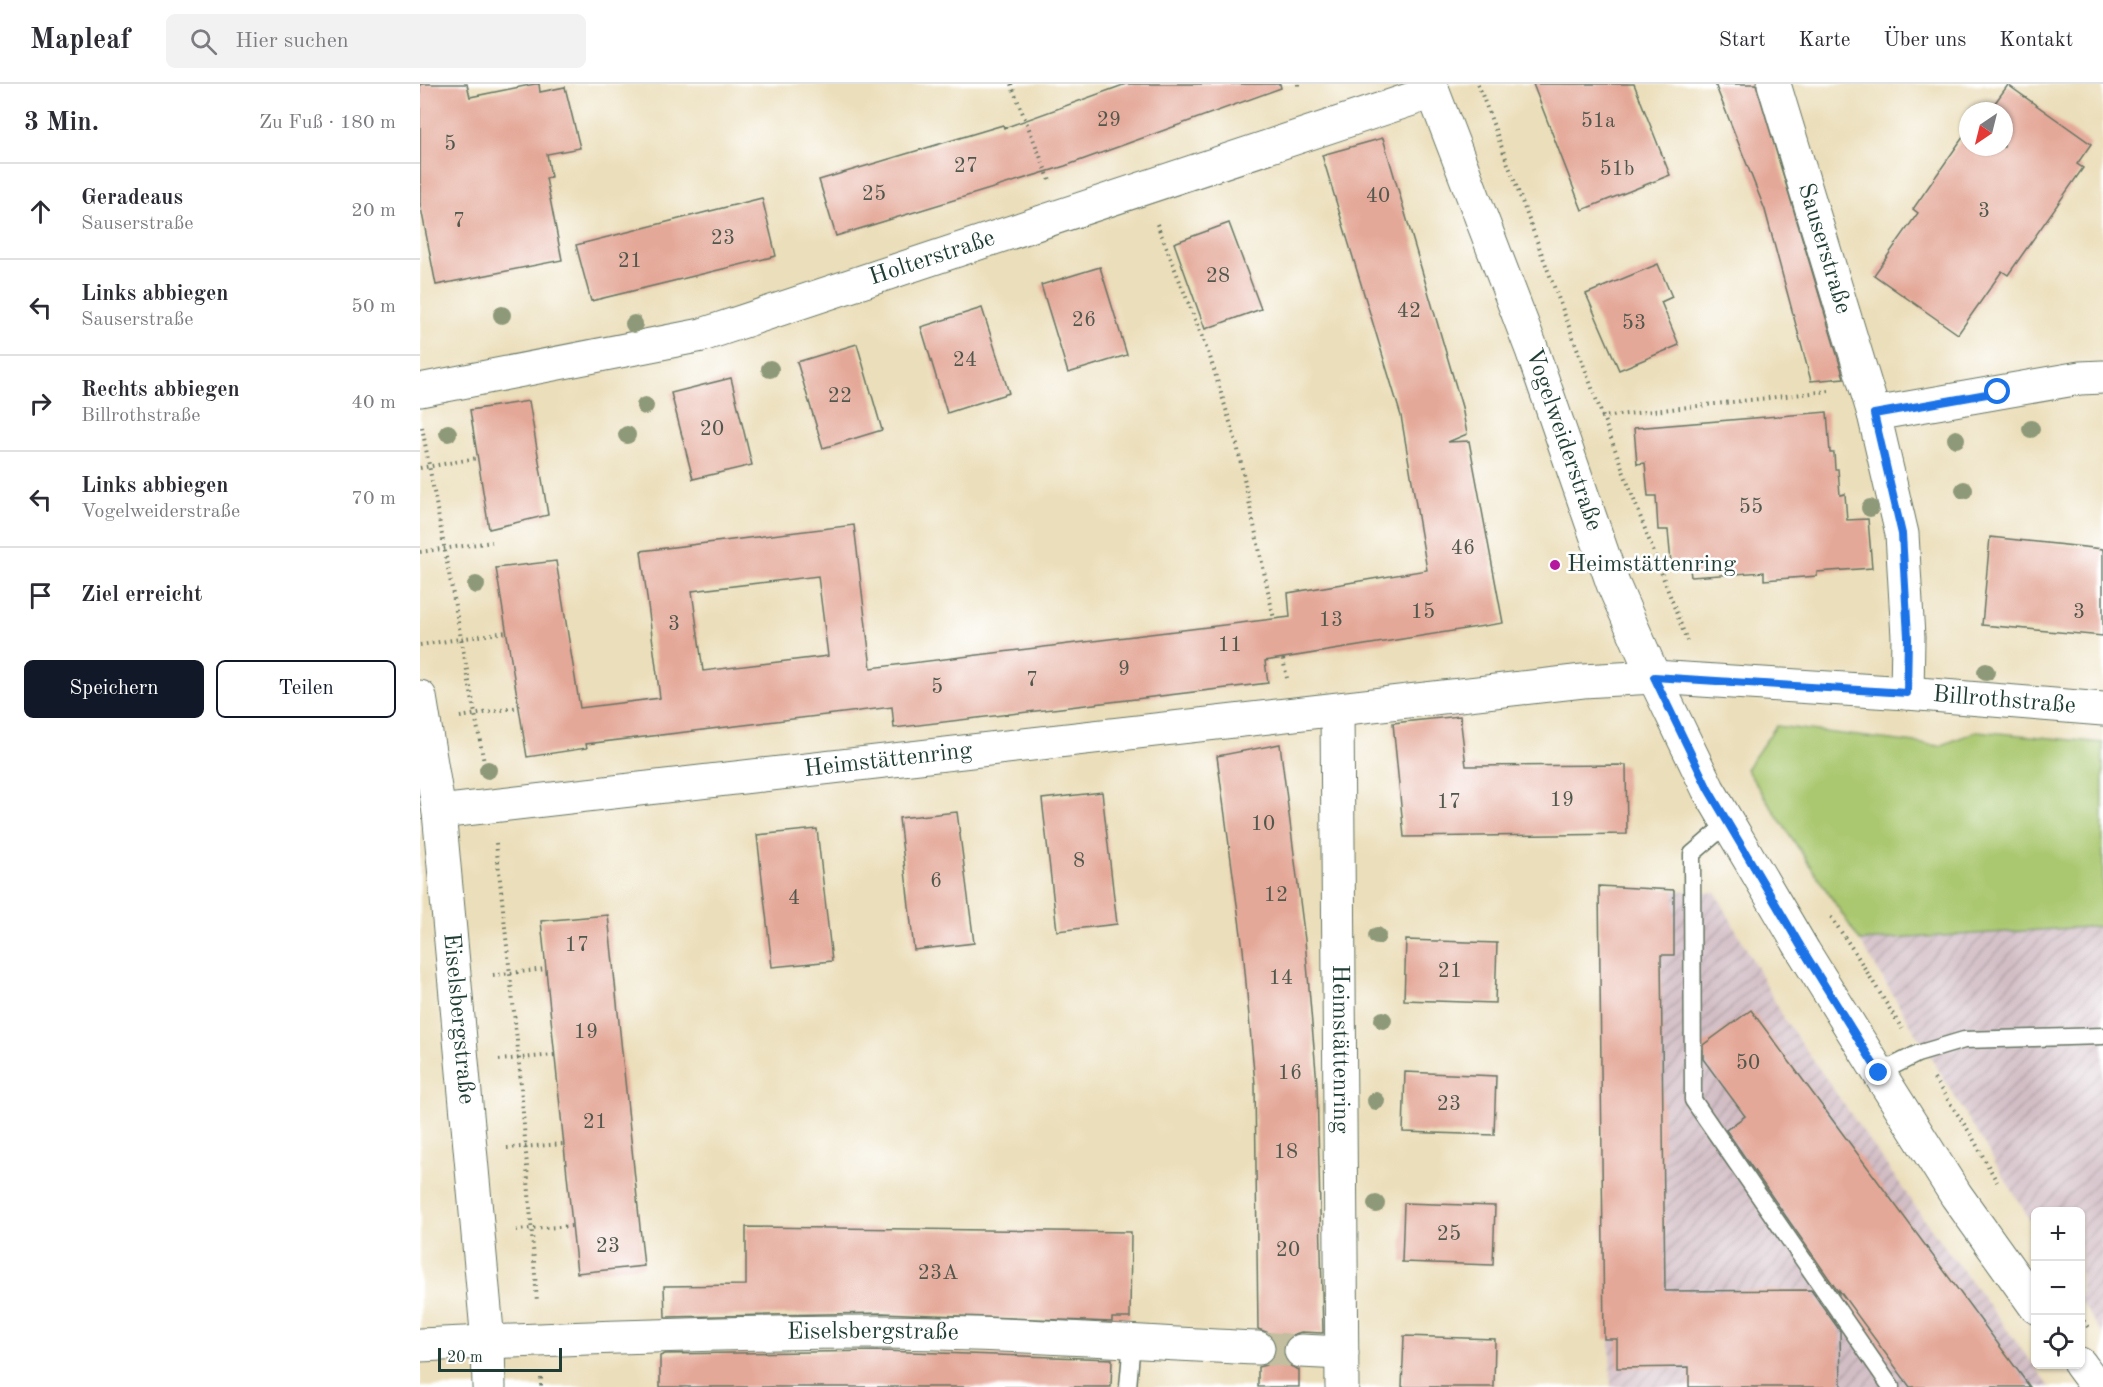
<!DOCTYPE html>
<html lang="de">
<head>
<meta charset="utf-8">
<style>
	body { margin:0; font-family:"Old Standard TT",serif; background:#f2f2f3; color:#2b2b33 }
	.controls { position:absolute; right:18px; bottom:18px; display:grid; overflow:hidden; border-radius:9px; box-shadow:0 2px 4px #0004 }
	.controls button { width:54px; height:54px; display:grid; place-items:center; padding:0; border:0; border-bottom:2px solid #e1e1e2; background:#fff; color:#2b2b33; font:30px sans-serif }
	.compass { position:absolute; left:1539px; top:18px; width:54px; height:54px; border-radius:50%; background:#fff; box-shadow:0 2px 4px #0004; rotate:215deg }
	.scale { position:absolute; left:18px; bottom:15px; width:124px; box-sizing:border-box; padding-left:6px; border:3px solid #1f3d34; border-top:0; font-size:16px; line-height:21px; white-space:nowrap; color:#1f3d34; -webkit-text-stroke:4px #fff; paint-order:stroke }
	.stop { position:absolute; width:18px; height:18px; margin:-14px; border:4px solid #1a73e8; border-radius:50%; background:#fff }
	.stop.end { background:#1a73e8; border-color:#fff; box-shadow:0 2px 6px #0008 }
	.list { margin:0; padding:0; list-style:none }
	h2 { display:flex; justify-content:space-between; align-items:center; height:78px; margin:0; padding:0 24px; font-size:26px }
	h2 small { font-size:20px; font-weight:400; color:#7c7c81 }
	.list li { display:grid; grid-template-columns:39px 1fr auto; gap:18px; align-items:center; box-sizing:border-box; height:96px; padding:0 24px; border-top:2px solid #e1e1e2 }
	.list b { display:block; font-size:22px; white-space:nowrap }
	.list p { margin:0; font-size:20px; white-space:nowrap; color:#7c7c81 }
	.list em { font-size:20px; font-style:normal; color:#7c7c81 }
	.actions { display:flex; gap:12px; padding:18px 24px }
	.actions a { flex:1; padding:14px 0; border:2px solid #111827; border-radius:9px; text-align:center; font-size:21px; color:#111827 }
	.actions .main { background:#111827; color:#fff }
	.icon { flex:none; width:33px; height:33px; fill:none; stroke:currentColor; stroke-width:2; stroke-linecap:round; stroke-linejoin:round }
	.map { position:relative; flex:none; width:1683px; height:1303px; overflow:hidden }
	header { display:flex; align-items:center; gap:36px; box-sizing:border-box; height:84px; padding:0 30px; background:#fff; border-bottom:2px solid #e1e1e2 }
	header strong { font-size:28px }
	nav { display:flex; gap:33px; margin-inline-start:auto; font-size:21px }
	.search { width:420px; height:54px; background:#f2f2f3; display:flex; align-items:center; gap:15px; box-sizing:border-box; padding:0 21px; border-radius:9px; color:#7c7c81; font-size:22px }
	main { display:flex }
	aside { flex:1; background:#fff }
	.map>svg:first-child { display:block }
	.industrial { fill:url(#industrial-furrows) }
	.green { fill:#aac86f; stroke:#648252; stroke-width:1.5 }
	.building { fill:#e4a898; fill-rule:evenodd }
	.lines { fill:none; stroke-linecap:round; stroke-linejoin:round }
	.minor-tunnel { stroke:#c2be9f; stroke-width:33; stroke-dasharray:33 16; stroke-linecap:butt }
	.service-casing { stroke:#667563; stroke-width:19 }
	.minor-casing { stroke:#667563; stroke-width:35 }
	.tertiary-casing { stroke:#667563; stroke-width:35 }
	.secondary-casing { stroke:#667563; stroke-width:35 }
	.path { stroke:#667563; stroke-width:4; stroke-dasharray:1.5 4.5; stroke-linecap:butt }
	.service { stroke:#fff; stroke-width:16 }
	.minor { stroke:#fff; stroke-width:33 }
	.tertiary { stroke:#fff; stroke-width:33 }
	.secondary { stroke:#fff; stroke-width:33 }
	.tree { fill:#8e9979 }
	.route { stroke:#1a73e8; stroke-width:8 }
	.poi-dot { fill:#b5179e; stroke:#fff; stroke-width:2 }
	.labels { text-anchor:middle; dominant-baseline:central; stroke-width:5; stroke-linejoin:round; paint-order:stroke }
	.number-label { font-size:21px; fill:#50584d }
	.street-label { font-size:24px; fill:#1f3d34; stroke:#fff }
	.poi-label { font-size:24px; fill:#1f3d34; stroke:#fff; text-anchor:start }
</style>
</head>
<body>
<header>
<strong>Mapleaf</strong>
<div class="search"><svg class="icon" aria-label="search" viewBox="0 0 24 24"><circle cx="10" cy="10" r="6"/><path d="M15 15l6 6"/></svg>Hier suchen</div>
<nav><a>Start</a><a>Karte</a><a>Über uns</a><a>Kontakt</a></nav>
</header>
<main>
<aside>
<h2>3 Min.<small>Zu Fuß · 180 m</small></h2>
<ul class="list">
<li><svg class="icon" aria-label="ahead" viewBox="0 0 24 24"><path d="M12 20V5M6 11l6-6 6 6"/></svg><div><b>Geradeaus</b><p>Sauserstraße</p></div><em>20 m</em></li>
<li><svg class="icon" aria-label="left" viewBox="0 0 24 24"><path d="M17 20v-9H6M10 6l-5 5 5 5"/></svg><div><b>Links abbiegen</b><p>Sauserstraße</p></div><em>50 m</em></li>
<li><svg class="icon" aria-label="right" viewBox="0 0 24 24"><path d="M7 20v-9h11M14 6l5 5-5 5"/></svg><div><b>Rechts abbiegen</b><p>Billrothstraße</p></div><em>40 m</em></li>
<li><svg class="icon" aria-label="left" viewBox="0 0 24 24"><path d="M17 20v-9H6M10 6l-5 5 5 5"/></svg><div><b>Links abbiegen</b><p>Vogelweiderstraße</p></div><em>70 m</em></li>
<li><svg class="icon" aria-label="arrive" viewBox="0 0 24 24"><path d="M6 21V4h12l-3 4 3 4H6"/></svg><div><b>Ziel erreicht</b></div></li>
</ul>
<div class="actions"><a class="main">Speichern</a><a>Teilen</a></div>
</aside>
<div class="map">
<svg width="1683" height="1303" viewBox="0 0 1683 1303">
	<defs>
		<pattern id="industrial-furrows" width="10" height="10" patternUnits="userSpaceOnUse" patternTransform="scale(1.5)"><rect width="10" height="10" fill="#d2bdc5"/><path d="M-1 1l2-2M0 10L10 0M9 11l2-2" fill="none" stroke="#aa9ba1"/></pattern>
	</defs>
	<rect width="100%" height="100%" fill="#fff"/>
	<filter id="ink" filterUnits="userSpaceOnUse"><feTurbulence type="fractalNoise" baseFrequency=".0167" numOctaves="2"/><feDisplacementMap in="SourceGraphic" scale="12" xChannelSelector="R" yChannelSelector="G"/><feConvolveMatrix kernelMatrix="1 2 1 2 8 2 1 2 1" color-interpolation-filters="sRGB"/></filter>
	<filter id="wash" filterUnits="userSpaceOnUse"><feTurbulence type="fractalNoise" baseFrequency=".008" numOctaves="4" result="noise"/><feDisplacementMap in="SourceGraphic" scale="24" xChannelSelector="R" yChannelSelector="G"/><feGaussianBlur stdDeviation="1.35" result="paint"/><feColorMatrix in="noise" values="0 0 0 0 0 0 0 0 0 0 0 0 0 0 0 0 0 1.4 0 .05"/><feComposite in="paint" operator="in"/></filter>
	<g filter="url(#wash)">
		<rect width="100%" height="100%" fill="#ebdeba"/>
		<g class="industrial">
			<path d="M 1180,801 L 1296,809 L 1365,936 L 1504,1135 L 1630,1303 L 1191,1303 Z"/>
			<path d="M 1683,842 L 1683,1251 L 1661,1218 L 1660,1128 L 1616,1128 L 1615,1144 L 1440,857 Z"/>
		</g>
		<path class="green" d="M 1356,642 L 1520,662 L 1557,647 L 1683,659 L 1683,842 L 1440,857 L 1326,685 Z"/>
		<g id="blocks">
			<g class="building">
				<path d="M 0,0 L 47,0 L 50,13 L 115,0 L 119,0 L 120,8 L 145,3 L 160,64 L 127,70 L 131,93 L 126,94 L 142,176 L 16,201 L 0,119 Z"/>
				<path d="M 706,0 L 860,0 L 861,4 L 645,82 L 416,152 L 399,96 L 583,41 L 584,44 Z"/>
				<path d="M 1113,0 L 1214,0 L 1250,91 L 1162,126 Z"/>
				<path d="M 1295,0 L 1336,0 L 1424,294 L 1391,297 L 1345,126 Z"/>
				<path d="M 1588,1 L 1671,60 L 1657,80 L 1663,84 L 1588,191 L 1582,187 L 1538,250 L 1454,191 L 1498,129 L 1493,125 L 1548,46 L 1548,63 L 1584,63 L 1584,27 L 1569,27 Z"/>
				<path d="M 963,54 L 1042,323 L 1047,350 L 1028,358 L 1049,357 L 1083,539 L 845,577 L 848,599 L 474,644 L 472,623 L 166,660 L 167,664 L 107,673 L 76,484 L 136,477 L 160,624 L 240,614 L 221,467 L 434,441 L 451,584 L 870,533 L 868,509 L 1007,486 L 981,332 L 902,71 ZM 398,492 L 408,572 L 283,587 L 272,507 Z"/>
				<path d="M 342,114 L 356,172 L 171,217 L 156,161 Z"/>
				<path d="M 809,139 L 841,225 L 785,245 L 754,159 Z"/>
				<path d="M 1238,180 L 1252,213 L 1241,218 L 1259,261 L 1199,286 L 1166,210 Z"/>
				<path d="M 680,183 L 707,271 L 648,289 L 621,201 Z"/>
				<path d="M 562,224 L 589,309 L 527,329 L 501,243 Z"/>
				<path d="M 437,260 L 462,346 L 403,364 L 377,278 Z"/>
				<path d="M 311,294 L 332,381 L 273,395 L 251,309 Z"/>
				<path d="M 109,317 L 128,431 L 69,445 L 50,326 Z"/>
				<path d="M 1407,328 L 1410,369 L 1414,369 L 1415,385 L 1418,385 L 1420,411 L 1425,410 L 1427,436 L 1448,435 L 1452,484 L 1397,488 L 1397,492 L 1344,496 L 1344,488 L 1271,493 L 1269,477 L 1251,479 L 1248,446 L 1238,446 L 1236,412 L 1228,412 L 1225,379 L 1217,380 L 1214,344 Z"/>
				<path d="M 1570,453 L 1683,465 L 1683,552 L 1562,541 Z"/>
				<path d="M 1040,632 L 1046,682 L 1206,681 L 1207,750 L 984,753 L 973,639 Z"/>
				<path d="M 860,660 L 885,856 L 897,1000 L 903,1249 L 881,1248 L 872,1251 L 865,1257 L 862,1267 L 864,1275 L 870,1282 L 879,1286 L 879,1303 L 838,1303 L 838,1283 L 846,1281 L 853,1275 L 857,1264 L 855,1256 L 849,1249 L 838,1245 L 835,1000 L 823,865 L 797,672 Z"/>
				<path d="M 682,708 L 697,840 L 637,847 L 622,715 Z"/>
				<path d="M 537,728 L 554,859 L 494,866 L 479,734 Z"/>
				<path d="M 397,745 L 412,877 L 352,883 L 337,751 Z"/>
				<path d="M 1179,802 L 1254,806 L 1254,871 L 1241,871 L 1245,1207 L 1391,1206 L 1420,1247 L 1421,1303 L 1269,1303 L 1269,1283 L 1197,1284 L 1197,1255 L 1184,1255 Z"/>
				<path d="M 188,831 L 224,1182 L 157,1189 L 121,837 Z"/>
				<path d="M 986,856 L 1077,859 L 1075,919 L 984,916 Z"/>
				<path d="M 1331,926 L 1380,992 L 1610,1303 L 1490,1303 L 1419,1206 L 1419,1209 L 1306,1046 L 1325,1032 L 1283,975 L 1283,961 Z"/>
				<path d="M 985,988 L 1076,992 L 1074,1051 L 983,1048 Z"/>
				<path d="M 984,1119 L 1075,1122 L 1073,1181 L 982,1178 Z"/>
				<path d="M 326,1143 L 711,1148 L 710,1234 L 692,1234 L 692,1238 L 462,1229 L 245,1233 L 244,1202 L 326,1201 Z"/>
				<path d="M 984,1252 L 1075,1255 L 1074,1303 L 982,1303 Z"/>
				<path d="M 462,1267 L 692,1275 L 691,1303 L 240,1303 L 240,1272 L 245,1270 Z"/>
			</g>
		</g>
	</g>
	<g filter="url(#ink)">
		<use href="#blocks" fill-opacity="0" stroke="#667563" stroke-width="1.5"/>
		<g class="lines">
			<path class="minor-tunnel" d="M 838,1264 L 881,1267"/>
			<g class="service-casing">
				<g id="service">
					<path d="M 1308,739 L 1272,770 L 1273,1016 L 1471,1303"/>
					<path d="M 1459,989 L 1497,970 L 1544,956 L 1683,952"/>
					<path d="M 708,1303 L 712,1257"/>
				</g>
			</g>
			<g class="minor-casing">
				<g id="minor">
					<path id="s1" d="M 1354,0 L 1454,330"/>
					<path id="s2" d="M 0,306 L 282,251 L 1013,8"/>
					<path d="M 1487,609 L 1488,553 L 1482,450 L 1454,330 L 1660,294 L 1683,293"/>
					<path id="s3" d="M 0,613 L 19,728 L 68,1258 L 69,1303"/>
					<path id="s4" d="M 917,626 L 922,1303"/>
					<path id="s5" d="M 19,728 L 1163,597 L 1234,593"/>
					<path id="s6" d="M 0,1261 C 154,1254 308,1248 462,1248 C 588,1249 713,1258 838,1264"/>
					<path d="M 881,1267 L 922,1269"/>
				</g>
			</g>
			<g class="tertiary-casing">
				<g id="tertiary">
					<path id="s7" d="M 1234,593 L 1487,609 L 1683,625"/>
				</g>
			</g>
			<g class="secondary-casing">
				<g id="secondary">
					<path id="s8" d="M 1010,0 L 1112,266 L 1193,500 L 1234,593 L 1288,705 L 1384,868 L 1459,989 L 1536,1111 L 1616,1223"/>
					<path d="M 1660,1280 L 1677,1303"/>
				</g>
			</g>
			<g class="path">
				<path d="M 591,0 L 630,97"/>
				<path d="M 878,0 L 878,2"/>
				<path d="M 1058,0 L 1267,557"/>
				<path d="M 737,140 L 790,273 L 817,361 L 854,535"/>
				<path d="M 1181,333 L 1409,307"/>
				<path d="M 2,343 L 65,684"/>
				<path d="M 0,384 L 58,374"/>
				<path d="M 0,468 L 72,458"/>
				<path d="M 0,561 L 86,548"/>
				<path d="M 863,575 L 867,594"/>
				<path d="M 40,633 L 99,623"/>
				<path d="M 76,759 L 99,975 L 117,1218"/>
				<path d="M 1411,833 L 1436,870 L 1482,945"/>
				<path d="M 73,891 L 126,885"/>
				<path d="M 79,976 L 135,971"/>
				<path d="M 1514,995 L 1550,1049 L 1577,1098"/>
				<path d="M 87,1064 L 144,1060"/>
				<path d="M 96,1146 L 152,1142"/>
				<path d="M 1660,1232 L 1668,1243"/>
				<path d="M 121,1294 L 121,1303"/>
			</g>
			<use href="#service" class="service"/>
			<use href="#minor" class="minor"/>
			<use href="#tertiary" class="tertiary"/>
			<use href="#secondary" class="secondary"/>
		</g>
		<g class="tree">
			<circle cx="82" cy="231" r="9"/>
			<circle cx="214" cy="240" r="9"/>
			<circle cx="350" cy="285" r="9"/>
			<circle cx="225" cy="322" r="9"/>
			<circle cx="1611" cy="345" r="9"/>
			<circle cx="28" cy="349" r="9"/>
			<circle cx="207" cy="351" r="9"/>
			<circle cx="1536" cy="355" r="9"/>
			<circle cx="1544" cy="406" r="9"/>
			<circle cx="1450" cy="424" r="9"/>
			<circle cx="56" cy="501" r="9"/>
			<circle cx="1566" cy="588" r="9"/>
			<circle cx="68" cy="686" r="9"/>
			<circle cx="957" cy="852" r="9"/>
			<circle cx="963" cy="936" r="9"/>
			<circle cx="956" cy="1017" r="9"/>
			<circle cx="956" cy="1120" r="9"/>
		</g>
	</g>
	<g class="lines" filter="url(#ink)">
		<path class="route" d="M 1459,989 L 1384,868 L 1288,705 L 1234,593 L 1487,609 L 1488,553 L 1482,450 L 1454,330 L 1578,308"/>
	</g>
	<circle class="poi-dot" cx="1135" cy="481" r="6"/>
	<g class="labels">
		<g class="number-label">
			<text x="689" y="36">29</text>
			<text x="1178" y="37">51a</text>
			<text x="30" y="60">5</text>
			<text x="546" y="82">27</text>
			<text x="1197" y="85">51b</text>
			<text x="454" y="110">25</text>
			<text x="958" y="112">40</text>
			<text x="1564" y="127">3</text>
			<text x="39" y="137">7</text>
			<text x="303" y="154">23</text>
			<text x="210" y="177">21</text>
			<text x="798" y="192">28</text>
			<text x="989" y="227">42</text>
			<text x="664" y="236">26</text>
			<text x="1214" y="239">53</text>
			<text x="545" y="276">24</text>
			<text x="420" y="312">22</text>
			<text x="292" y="345">20</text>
			<text x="1331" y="423">55</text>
			<text x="1043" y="464">46</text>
			<text x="1003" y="528">15</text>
			<text x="1659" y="528">3</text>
			<text x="911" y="536">13</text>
			<text x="254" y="540">3</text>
			<text x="810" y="561">11</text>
			<text x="704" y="585">9</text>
			<text x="612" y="596">7</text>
			<text x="517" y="603">5</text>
			<text x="1142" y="716">19</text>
			<text x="1029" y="718">17</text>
			<text x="843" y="740">10</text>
			<text x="659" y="777">8</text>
			<text x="516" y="797">6</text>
			<text x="856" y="811">12</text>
			<text x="374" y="814">4</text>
			<text x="157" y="861">17</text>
			<text x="1030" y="887">21</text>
			<text x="861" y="894">14</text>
			<text x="166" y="948">19</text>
			<text x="1328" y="979">50</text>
			<text x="870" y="989">16</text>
			<text x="1029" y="1020">23</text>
			<text x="175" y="1038">21</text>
			<text x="866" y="1068">18</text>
			<text x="1029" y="1150">25</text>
			<text x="188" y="1162">23</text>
			<text x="868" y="1166">20</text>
			<text x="518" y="1189">23A</text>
		</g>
		<g class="street-label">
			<text stroke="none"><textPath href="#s1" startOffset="172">Sauserstraße</textPath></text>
			<text stroke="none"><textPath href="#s2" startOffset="530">Holterstraße</textPath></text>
			<text stroke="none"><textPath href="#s8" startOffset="380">Vogelweiderstraße</textPath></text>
			<text stroke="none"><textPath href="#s7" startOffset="351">Billrothstraße</textPath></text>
			<text stroke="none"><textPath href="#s5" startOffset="452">Heimstättenring</textPath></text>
			<text stroke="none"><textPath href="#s3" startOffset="324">Eiselsbergstraße</textPath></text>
			<text stroke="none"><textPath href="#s4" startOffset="339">Heimstättenring</textPath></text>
			<text stroke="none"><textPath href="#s6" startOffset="453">Eiselsbergstraße</textPath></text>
		</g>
		<g class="poi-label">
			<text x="1147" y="481">Heimstättenring</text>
		</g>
	</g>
</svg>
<div class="controls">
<button>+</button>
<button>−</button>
<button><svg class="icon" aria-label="locate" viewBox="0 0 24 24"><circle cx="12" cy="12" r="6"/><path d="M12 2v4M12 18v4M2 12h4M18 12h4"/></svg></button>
</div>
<svg class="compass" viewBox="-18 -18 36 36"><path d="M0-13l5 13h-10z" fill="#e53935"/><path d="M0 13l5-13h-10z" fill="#7c7c81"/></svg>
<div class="scale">20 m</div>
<div class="stop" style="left:1578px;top:308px"></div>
<div class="stop end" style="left:1459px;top:989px"></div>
</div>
</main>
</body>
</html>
